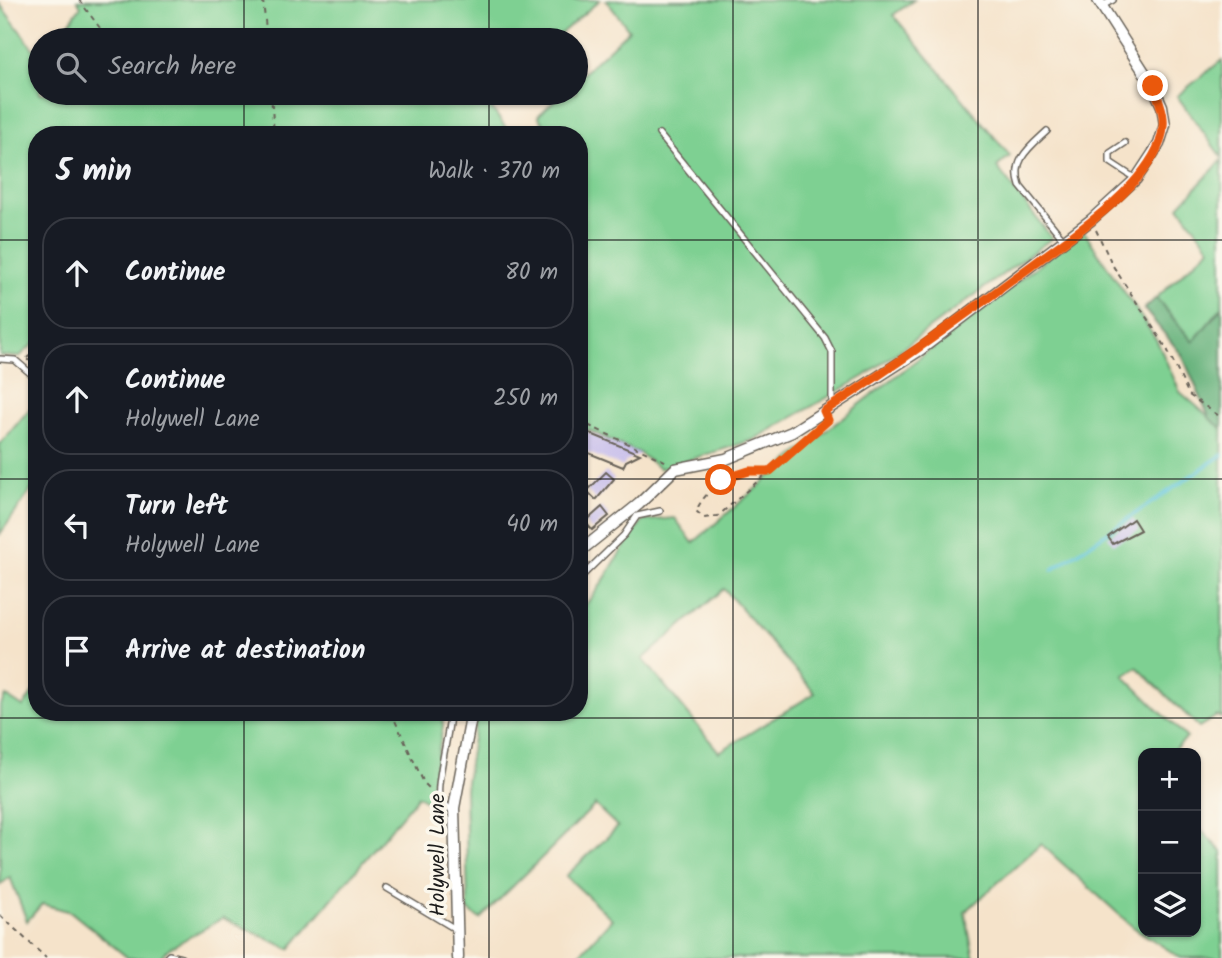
<!DOCTYPE html>
<html lang="en">
<head>
<meta charset="utf-8">
<style>
	body { margin:0; font-family:Kalam,sans-serif; background:#20242c; color:#f1f3f6 }
	.controls { position:absolute; right:21px; bottom:21px; display:grid; overflow:hidden; border-radius:14px; box-shadow:0 2px 5px #0004 }
	.controls button { width:63px; height:63px; display:grid; place-items:center; padding:0; border:0; border-bottom:2px solid #363941; background:#171b24; color:#f1f3f6; font:35px sans-serif }
	.stop { position:absolute; width:21px; height:21px; margin:-16px; border:5px solid #ea580c; border-radius:50%; background:#fff }
	.stop.end { background:#ea580c; border-color:#fff; box-shadow:0 2px 7px #0008 }
	.list { margin:0; padding:0; list-style:none }
	h2 { display:flex; justify-content:space-between; align-items:center; height:91px; margin:0; padding:0 28px; font-size:30px }
	h2 small { font-size:23px; font-weight:400; color:#9ea1a6 }
	.list li { display:grid; grid-template-columns:46px 1fr auto; gap:21px; align-items:center; box-sizing:border-box; height:112px; margin:0 14px 14px; padding:0 14px; border:2px solid #363941; border-radius:28px }
	.list b { display:block; font-size:26px; white-space:nowrap }
	.list p { margin:0; font-size:23px; white-space:nowrap; color:#9ea1a6 }
	.list em { font-size:23px; font-style:normal; color:#9ea1a6 }
	.icon { flex:none; width:38px; height:38px; fill:none; stroke:currentColor; stroke-width:2; stroke-linecap:round; stroke-linejoin:round }
	.map { position:relative; flex:none; width:1222px; height:958px; overflow:hidden }
	.search { position:absolute; background:#171b24; box-shadow:0 2px 5px #0004; left:28px; top:28px; width:560px; height:77px; display:flex; align-items:center; gap:18px; box-sizing:border-box; padding:0 24px; border-radius:38px; color:#9ea1a6; font-size:26px }
	.panel { position:absolute; background:#171b24; box-shadow:0 2px 5px #0004; left:28px; top:126px; width:560px; height:595px; border-radius:28px }
	.map>svg:first-child { display:block }
	.green { fill:#7ed092; stroke:#4d7657; stroke-width:2; fill-rule:evenodd }
	.forest { fill:#66b27c; stroke:#41674c; stroke-width:2 }
	.lines { fill:none; stroke-linecap:round; stroke-linejoin:round }
	.stream { stroke:#61c6de; stroke-width:3.5 }
	.building { fill:#c5bbeb }
	.lane-casing { stroke:#686259; stroke-width:8 }
	.street-casing { stroke:#686259; stroke-width:13 }
	.path { stroke:#686259; stroke-width:2; stroke-dasharray:5 5; stroke-linecap:butt }
	.lane { stroke:#fff; stroke-width:5 }
	.street { stroke:#fff; stroke-width:10 }
	.route { stroke:#ea580c; stroke-width:9 }
	.grid { fill:none; stroke:#1c1c1c; stroke-width:2; stroke-opacity:0.55 }
	.labels { text-anchor:middle; dominant-baseline:central; stroke-width:7; stroke-linejoin:round; paint-order:stroke }
	.street-label { font-size:21px; fill:#1c1c1c; stroke:#fbf7ec }
</style>
</head>
<body>
<div class="map">
<svg width="1222" height="958" viewBox="0 0 1222 958">
	<rect width="100%" height="100%" fill="#fbf7ec"/>
	<filter id="ink" filterUnits="userSpaceOnUse"><feTurbulence type="fractalNoise" baseFrequency=".0143" numOctaves="2"/><feDisplacementMap in="SourceGraphic" scale="14" xChannelSelector="R" yChannelSelector="G"/><feConvolveMatrix kernelMatrix="1 2 1 2 8 2 1 2 1" color-interpolation-filters="sRGB"/></filter>
	<filter id="wash" filterUnits="userSpaceOnUse"><feTurbulence type="fractalNoise" baseFrequency=".00686" numOctaves="4" result="noise"/><feDisplacementMap in="SourceGraphic" scale="28" xChannelSelector="R" yChannelSelector="G"/><feGaussianBlur stdDeviation="1.57" result="paint"/><feColorMatrix in="noise" values="0 0 0 0 0 0 0 0 0 0 0 0 0 0 0 0 0 1.4 0 .05"/><feComposite in="paint" operator="in"/></filter>
	<g filter="url(#wash)">
		<rect width="100%" height="100%" fill="#f5e3ca"/>
		<g class="green">
			<path d="M 77,0 L 600,0 L 553,40 L 57,40 L 81,6 Z"/>
			<path d="M 606,0 L 914,0 L 893,15 L 1010,156 L 997,167 L 1052,238 L 865,376 L 753,440 L 660,469 L 639,453 L 579,426 L 579,135 L 550,135 L 538,116 L 562,93 L 576,93 L 576,80 L 629,30 Z"/>
			<path d="M 0,4 L 40,58 L 40,93 L 492,93 L 485,99 L 511,135 L 37,135 L 37,341 L 19,357 L 0,356 Z"/>
			<path d="M 1222,60 L 1222,158 L 1177,96 Z"/>
			<path d="M 1222,160 L 1222,307 L 1193,342 L 1156,298 L 1210,248 L 1179,206 Z"/>
			<path d="M 1083,230 L 1157,341 L 1180,392 L 1222,428 L 1222,718 L 1217,716 L 1199,727 L 1137,667 L 1124,676 L 1187,738 L 1170,753 L 1143,753 L 1143,932 L 1196,932 L 1196,825 L 1222,852 L 1222,958 L 1181,958 L 1133,927 L 1041,844 L 965,912 L 974,958 L 576,958 L 612,919 L 566,876 L 618,827 L 595,805 L 480,919 L 468,910 L 465,789 L 477,712 L 579,712 L 579,611 C 607,585 618,548 643,521 L 675,518 L 693,543 L 790,459 ZM 724,589 L 815,693 L 719,752 L 643,659 Z"/>
			<path d="M 37,400 L 37,482 L 0,534 L 0,444 Z"/>
			<path d="M 37,687 L 37,712 L 442,712 L 443,727 L 428,802 L 418,796 L 290,949 L 223,918 L 168,949 L 160,958 L 128,958 L 71,912 L 42,904 L 27,921 L 10,877 L 0,885 L 0,706 L 6,696 L 23,707 Z"/>
		</g>
		<path class="forest" d="M 1156,298 L 1193,342 L 1222,307 L 1222,428 L 1210,419 L 1182,355 L 1144,309 Z"/>
		<g class="lines">
			<path class="stream" d="M 1052,570 L 1222,455"/>
		</g>
		<g id="blocks">
			<g class="building">
				<path d="M 579,429 L 640,454 L 626,461 L 623,467 L 579,449 Z"/>
				<path d="M 606,472 L 614,479 L 596,500 L 587,491 Z"/>
				<path d="M 602,507 L 609,516 L 592,530 L 585,522 Z"/>
				<path d="M 1133,519 L 1140,530 L 1113,544 L 1108,537 Z"/>
			</g>
		</g>
	</g>
	<g filter="url(#ink)">
		<use href="#blocks" fill-opacity="0" stroke="#686259" stroke-width="2"/>
		<g class="lines">
			<g class="lane-casing">
				<g id="lane">
					<path d="M 1100,7 L 1113,0"/>
					<path d="M 1047,131 C 1030,147 1011,160 1020,186 L 1064,240"/>
					<path d="M 659,134 L 825,338 L 832,352 L 832,406"/>
					<path d="M 1125,143 L 1110,153 L 1110,162 L 1136,179"/>
					<path d="M 0,359 L 15,360 L 37,379"/>
					<path d="M 579,579 L 624,535 L 637,516 L 660,511"/>
					<path d="M 450,712 C 450,733 436,782 439,794 C 440,801 447,806 452,811"/>
					<path d="M 387,888 L 457,930"/>
					<path d="M 166,958 L 169,955 L 181,958"/>
				</g>
			</g>
			<g class="street-casing">
				<g id="street">
					<path d="M 579,552 L 639,504 L 675,469 L 726,459 L 792,432 L 920,350 L 1091,220 L 1136,179 L 1159,144 L 1165,125 L 1162,106 L 1153,86 L 1098,0"/>
					<path d="M 458,958 L 454,808 L 472,712"/>
				</g>
			</g>
			<g class="path">
				<path d="M 79,0 L 109,40"/>
				<path d="M 263,0 L 267,40"/>
				<path d="M 140,40 L 150,32"/>
				<path d="M 271,93 L 274,135"/>
				<path d="M 1096,230 L 1113,266 L 1167,349 L 1189,395 L 1222,418"/>
				<path d="M 27,358 L 37,349"/>
				<path d="M 27,360 L 37,361"/>
				<path d="M 579,421 L 667,462"/>
				<path d="M 770,471 C 737,472 711,480 696,511 L 704,518 L 718,516 L 813,433"/>
				<path d="M 391,712 L 424,783 L 430,789"/>
				<path d="M 0,915 L 46,958"/>
			</g>
			<use href="#lane" class="lane"/>
			<use href="#street" class="street"/>
		</g>
	</g>
	<g class="lines" filter="url(#ink)">
		<path class="route" d="M 721,480 L 749,471 L 770,471 L 828,420 L 824,411 C 895,366 962,317 1030,267 C 1071,236 1141,192 1160,142 C 1167,121 1162,106 1153,86"/>
	</g>
	<path class="grid" d="M 244,0 L 244,40M 489,0 L 489,40M 733,0 L 733,958M 978,0 L 978,958M 244,93 L 244,135M 489,93 L 489,135M 0,240 L 37,240M 579,240 L 1222,240M 0,479 L 37,479M 579,479 L 1222,479M 244,712 L 244,958M 489,712 L 489,958M 0,718 L 1222,718"/>
	<g class="labels">
		<g class="street-label">
			<text transform="translate(438 855) rotate(-90)">Holywell Lane</text>
		</g>
	</g>
</svg>
<div class="controls">
<button>+</button>
<button>−</button>
<button><svg class="icon" aria-label="layers" viewBox="0 0 24 24"><path d="M12 4l9 5-9 5-9-5zM3 14l9 5 9-5"/></svg></button>
</div>
<div class="stop" style="left:721px;top:480px"></div>
<div class="stop end" style="left:1153px;top:86px"></div>
<div class="search"><svg class="icon" aria-label="search" viewBox="0 0 24 24"><circle cx="10" cy="10" r="6"/><path d="M15 15l6 6"/></svg>Search here</div>
<section class="panel">
<h2>5 min<small>Walk · 370 m</small></h2>
<ul class="list">
<li><svg class="icon" aria-label="ahead" viewBox="0 0 24 24"><path d="M12 20V5M6 11l6-6 6 6"/></svg><div><b>Continue</b></div><em>80 m</em></li>
<li><svg class="icon" aria-label="ahead" viewBox="0 0 24 24"><path d="M12 20V5M6 11l6-6 6 6"/></svg><div><b>Continue</b><p>Holywell Lane</p></div><em>250 m</em></li>
<li><svg class="icon" aria-label="left" viewBox="0 0 24 24"><path d="M17 20v-9H6M10 6l-5 5 5 5"/></svg><div><b>Turn left</b><p>Holywell Lane</p></div><em>40 m</em></li>
<li><svg class="icon" aria-label="arrive" viewBox="0 0 24 24"><path d="M6 21V4h12l-3 4 3 4H6"/></svg><div><b>Arrive at destination</b></div></li>
</ul>
</section>
</div>
</body>
</html>
